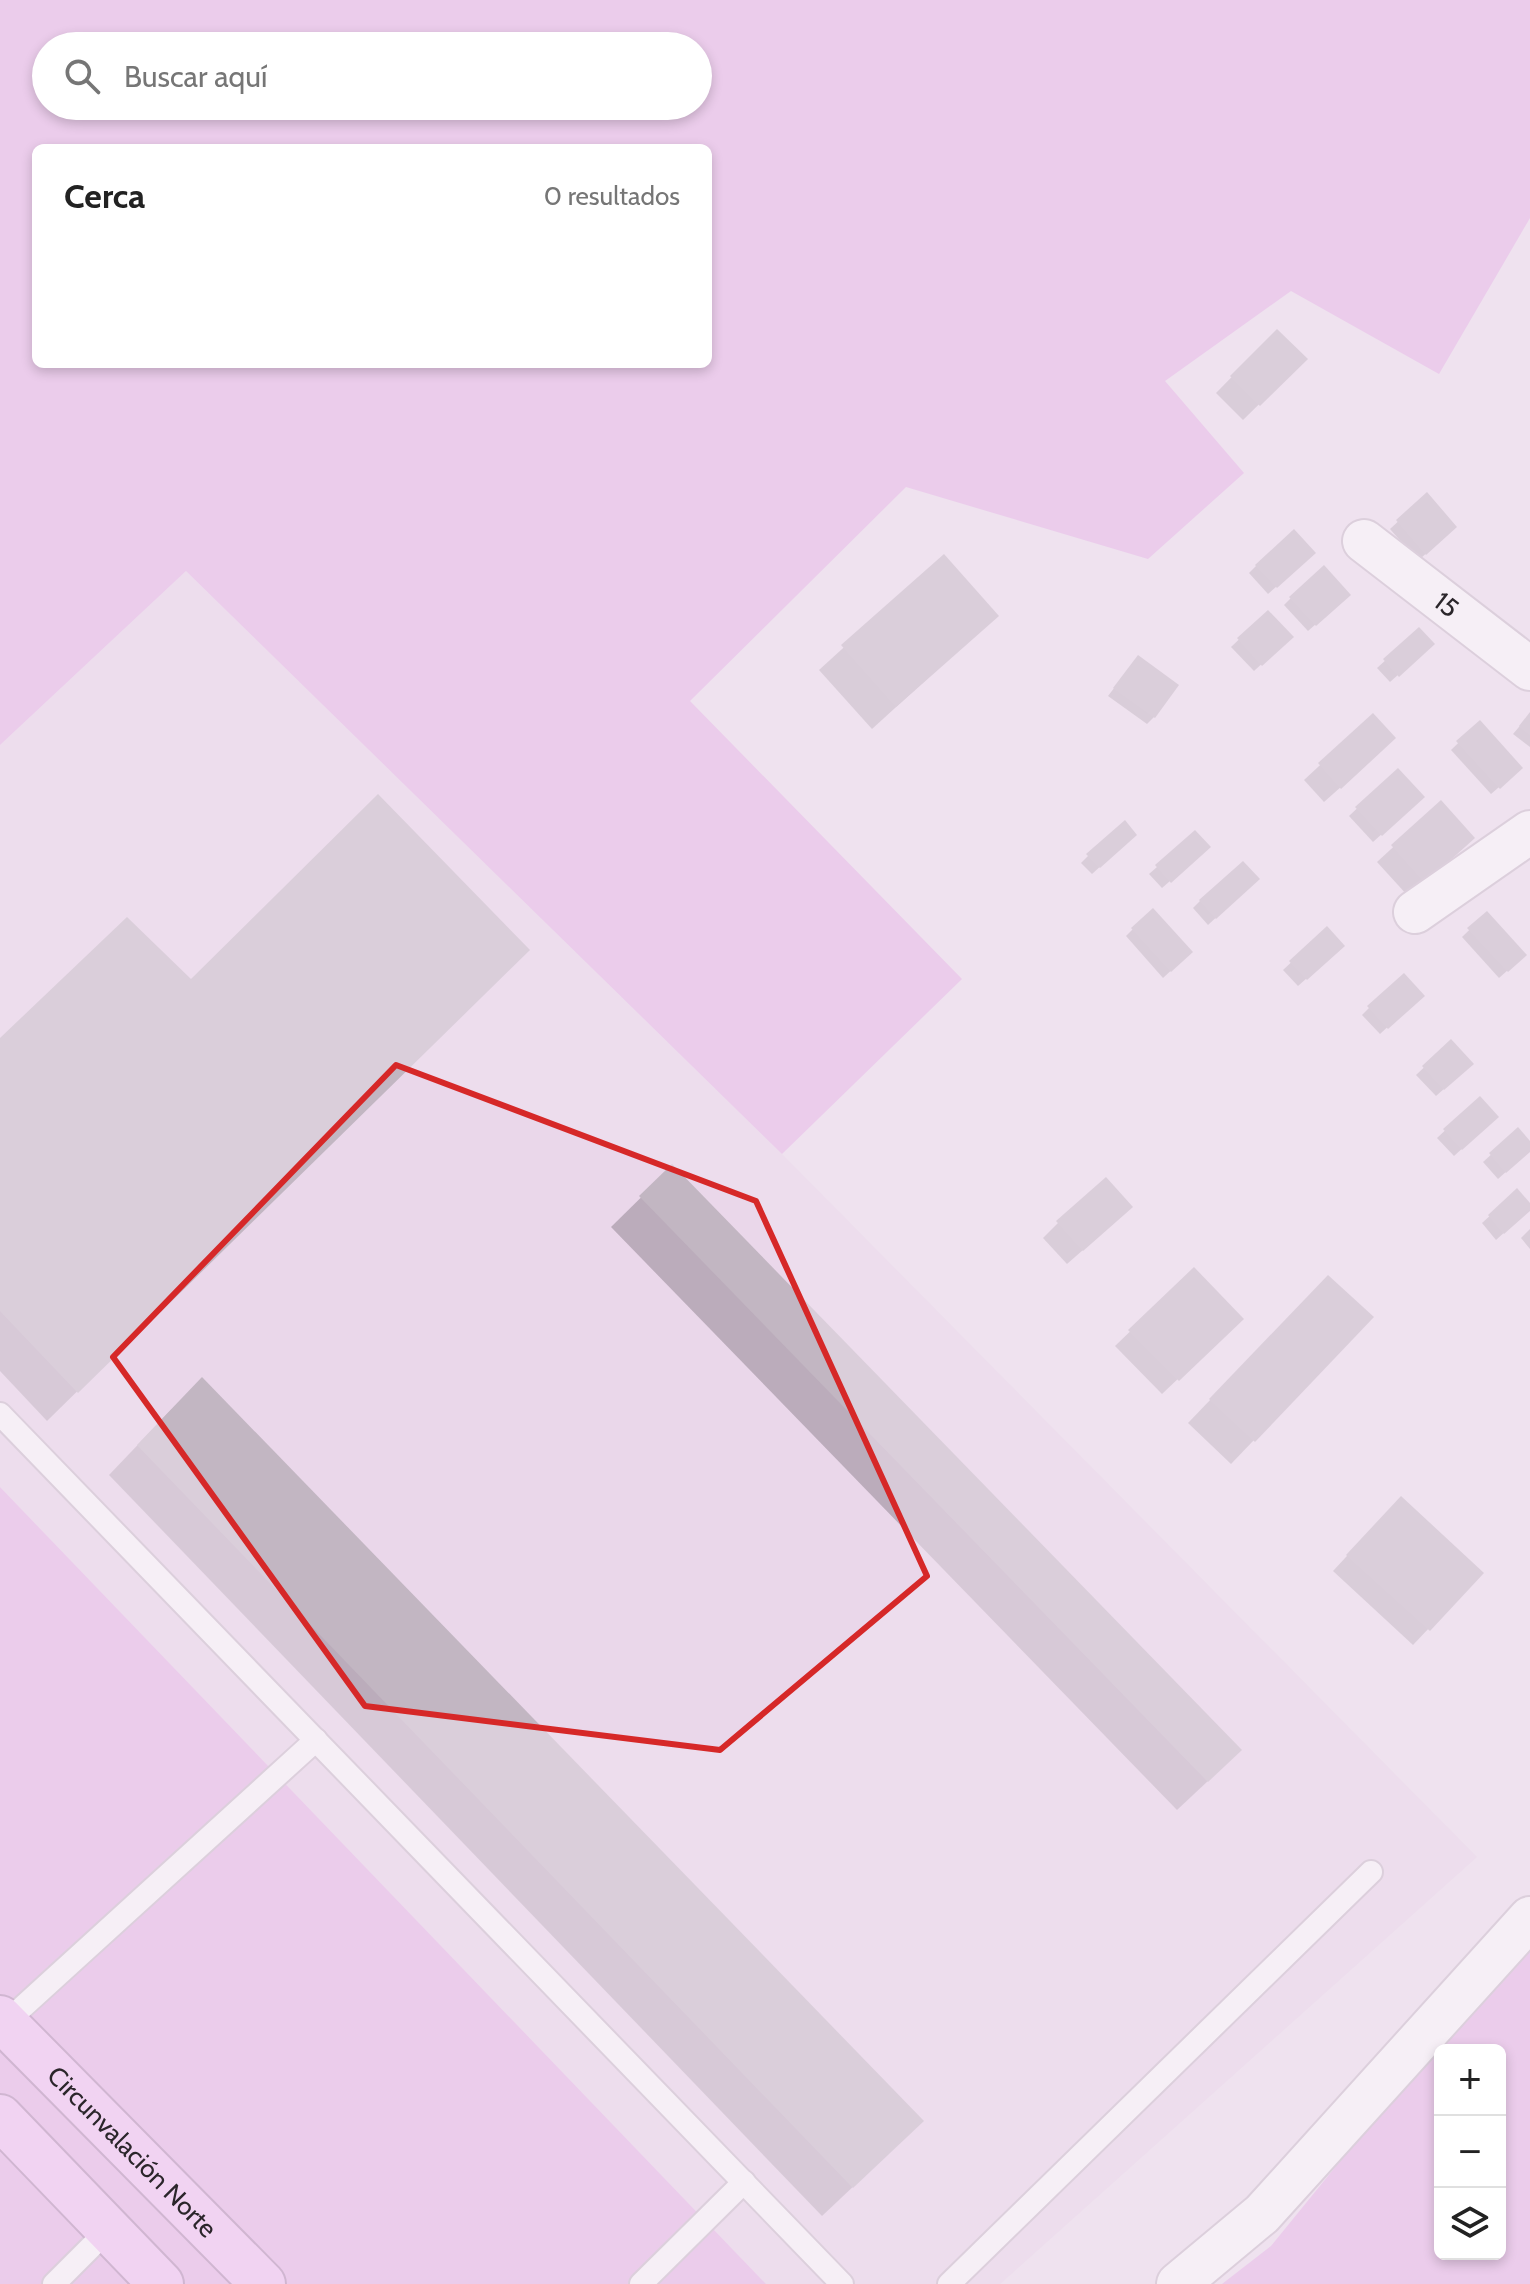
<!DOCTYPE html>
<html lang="es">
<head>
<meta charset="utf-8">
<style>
	body { margin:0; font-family:Cabin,sans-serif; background:#f6f6f6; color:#222 }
	.controls { position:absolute; right:24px; bottom:24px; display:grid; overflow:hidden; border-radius:12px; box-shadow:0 4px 12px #0003 }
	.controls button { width:72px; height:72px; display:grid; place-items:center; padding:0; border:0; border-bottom:2px solid #e0e0e0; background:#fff; color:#222; font:40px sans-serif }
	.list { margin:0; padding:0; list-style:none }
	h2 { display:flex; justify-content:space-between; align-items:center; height:104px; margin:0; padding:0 32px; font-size:34px }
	h2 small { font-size:26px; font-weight:400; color:#767676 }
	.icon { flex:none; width:44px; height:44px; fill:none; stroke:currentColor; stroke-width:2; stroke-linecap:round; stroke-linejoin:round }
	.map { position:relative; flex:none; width:1530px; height:2284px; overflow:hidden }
	.search { position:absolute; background:#fff; box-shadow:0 4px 12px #0003; left:32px; top:32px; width:680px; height:88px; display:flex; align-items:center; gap:20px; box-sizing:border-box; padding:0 28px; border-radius:44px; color:#767676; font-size:30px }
	.panel { position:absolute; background:#fff; box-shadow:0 4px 12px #0003; left:32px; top:144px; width:680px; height:224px; border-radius:12px }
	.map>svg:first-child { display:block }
	.built { fill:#ead7ea }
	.green { fill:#e6b1e7; fill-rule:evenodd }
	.shadow { fill:#0003 }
	.building { fill:#c2b6c2 }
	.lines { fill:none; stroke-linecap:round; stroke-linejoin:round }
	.service-casing { stroke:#c6b9c6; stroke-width:26 }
	.minor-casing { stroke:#c6b9c6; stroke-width:46 }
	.trunk-casing { stroke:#ac81ae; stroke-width:48 }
	.service { stroke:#fff; stroke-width:22 }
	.minor { stroke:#fff; stroke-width:42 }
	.trunk { stroke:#f4c2f6; stroke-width:44 }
	.marked { fill:none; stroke:#d62828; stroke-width:6; stroke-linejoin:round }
	.labels { text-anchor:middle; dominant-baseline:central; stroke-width:6; stroke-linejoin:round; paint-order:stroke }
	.street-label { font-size:26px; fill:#2b262b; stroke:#fceffc }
</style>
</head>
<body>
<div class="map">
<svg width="1530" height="2284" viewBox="0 0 1530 2284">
	<rect width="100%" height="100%" fill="#efe2ef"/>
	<path class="built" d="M 186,571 L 782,1154 L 1477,1857 L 1000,2284 L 766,2284 L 0,1487 L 0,745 Z"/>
	<g class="green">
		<path d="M 0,0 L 1530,0 L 1530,218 L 1439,374 L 1291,291 L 1165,381 L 1244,473 L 1148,559 L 906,487 L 690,701 L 962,979 L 782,1154 L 186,571 L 0,745 ZM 46,46 L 698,46 L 698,106 L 46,106 ZM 36,148 L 708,148 L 708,364 L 36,364 Z"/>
		<path d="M 0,1487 L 766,2284 L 0,2284 Z"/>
		<path d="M 1530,1928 L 1530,2284 L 1222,2284 L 1271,2246 ZM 1440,2050 L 1500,2050 L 1500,2254 L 1440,2254 Z"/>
	</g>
	<g class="shadow">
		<path d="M 1277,331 L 1305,359 L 1243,420 L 1216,393 Z"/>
		<path d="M 1427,495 L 1454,527 L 1418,561 L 1390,529 Z"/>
		<path d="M 943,557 L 996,616 L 872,729 L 819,670 Z"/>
		<path d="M 1306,560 L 1268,594 L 1249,573 L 1256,566 Z"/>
		<path d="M 1291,598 L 1341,602 L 1308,631 L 1284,605 Z"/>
		<path d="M 1268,612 L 1291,637 L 1254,671 L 1231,647 Z"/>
		<path d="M 1419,630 L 1425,651 L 1390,682 L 1377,668 Z"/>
		<path d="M 1138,657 L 1154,717 L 1147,724 L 1108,696 Z"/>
		<path d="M 1530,714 L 1530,747 L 1513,734 Z"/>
		<path d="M 1373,716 L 1378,754 L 1324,802 L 1304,780 Z"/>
		<path d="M 1479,723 L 1513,775 L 1491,794 L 1451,750 Z"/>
		<path d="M 1398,770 L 1415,804 L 1373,842 L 1349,816 Z"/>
		<path d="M 1441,803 L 1457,853 L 1408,896 L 1377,862 Z"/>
		<path d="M 1127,842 L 1092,874 L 1081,863 L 1088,856 Z"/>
		<path d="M 1201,854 L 1162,888 L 1149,874 L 1157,867 Z"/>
		<path d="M 1250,886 L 1208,925 L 1193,908 L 1200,901 Z"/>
		<path d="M 1487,913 L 1517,962 L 1499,978 L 1462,937 Z"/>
		<path d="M 1133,929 L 1191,952 L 1163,978 L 1126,936 Z"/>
		<path d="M 1327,929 L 1335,953 L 1298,986 L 1283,970 Z"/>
		<path d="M 527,949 L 47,1421 L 0,1371 L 0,1041 L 192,982 Z"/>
		<path d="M 1422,995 L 1380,1034 L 1362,1015 L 1369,1008 Z"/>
		<path d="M 1451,1042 L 1464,1071 L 1436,1096 L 1416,1075 Z"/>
		<path d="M 1480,1098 L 1489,1124 L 1454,1156 L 1437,1138 Z"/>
		<path d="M 1518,1130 L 1530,1144 L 1530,1150 L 1498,1179 L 1483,1162 Z"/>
		<path d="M 672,1167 L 1209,1780 L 1177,1810 L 611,1227 Z"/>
		<path d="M 1517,1191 L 1530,1206 L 1530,1209 L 1496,1240 L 1482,1223 Z"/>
		<path d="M 1115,1222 L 1067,1264 L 1043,1238 L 1058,1223 Z"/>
		<path d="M 1530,1229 L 1530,1249 L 1521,1238 Z"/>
		<path d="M 1194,1270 L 1241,1319 L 1162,1394 L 1115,1346 Z"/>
		<path d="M 1306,1300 L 1371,1318 L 1231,1464 L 1188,1423 Z"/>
		<path d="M 172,1409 L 892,2150 L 822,2216 L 109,1475 Z"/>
		<path d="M 1386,1514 L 1481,1573 L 1413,1645 L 1333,1571 Z"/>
	</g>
	<g class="building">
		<path d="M 1277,329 L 1308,359 L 1260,406 L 1230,376 Z"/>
		<path d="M 1427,492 L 1457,527 L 1426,555 L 1396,520 Z"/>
		<path d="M 1294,529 L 1316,553 L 1277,588 L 1255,565 Z"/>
		<path d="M 944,554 L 999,616 L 896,707 L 841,645 Z"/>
		<path d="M 1324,565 L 1351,595 L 1316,626 L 1289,597 Z"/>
		<path d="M 1268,610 L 1294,637 L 1262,666 L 1237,638 Z"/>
		<path d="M 1419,627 L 1435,644 L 1399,677 L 1383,659 Z"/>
		<path d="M 1138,655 L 1179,685 L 1155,718 L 1113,688 Z"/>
		<path d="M 1530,712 L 1530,735 L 1519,726 Z"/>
		<path d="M 1373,713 L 1396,738 L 1341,789 L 1318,763 Z"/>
		<path d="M 1480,720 L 1523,768 L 1500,789 L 1456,741 Z"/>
		<path d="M 1398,768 L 1425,797 L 1382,836 L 1355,807 Z"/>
		<path d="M 378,794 L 530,950 L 78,1393 L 0,1311 L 0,1038 L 127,917 L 191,979 Z"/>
		<path d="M 1441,800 L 1475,838 L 1425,883 L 1391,845 Z"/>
		<path d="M 1125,820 L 1137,835 L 1100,868 L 1086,854 Z"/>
		<path d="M 1195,830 L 1211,847 L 1171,883 L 1155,865 Z"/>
		<path d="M 1243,861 L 1260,879 L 1216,919 L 1199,900 Z"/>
		<path d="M 1153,908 L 1193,952 L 1171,972 L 1131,928 Z"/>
		<path d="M 1487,911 L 1527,955 L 1508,972 L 1467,928 Z"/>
		<path d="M 1327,926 L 1345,946 L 1307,980 L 1289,961 Z"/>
		<path d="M 1404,973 L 1425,996 L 1388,1029 L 1367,1006 Z"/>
		<path d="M 1451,1039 L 1474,1064 L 1444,1090 L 1422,1066 Z"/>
		<path d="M 1480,1096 L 1499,1117 L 1462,1150 L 1443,1129 Z"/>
		<path d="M 1518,1127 L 1530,1141 L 1530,1152 L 1506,1173 L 1489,1153 Z"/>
		<path d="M 672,1164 L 1242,1750 L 1208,1782 L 639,1196 Z"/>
		<path d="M 1106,1177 L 1133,1207 L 1083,1251 L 1056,1221 Z"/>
		<path d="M 1517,1188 L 1530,1203 L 1530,1211 L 1504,1234 L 1488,1215 Z"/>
		<path d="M 1194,1267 L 1244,1319 L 1179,1381 L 1128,1330 Z"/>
		<path d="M 1328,1275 L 1374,1317 L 1255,1442 L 1209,1399 Z"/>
		<path d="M 202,1377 L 924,2121 L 853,2188 L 137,1445 Z"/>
		<path d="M 1401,1496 L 1484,1573 L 1430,1631 L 1346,1555 Z"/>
	</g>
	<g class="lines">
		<g class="service-casing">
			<g id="service">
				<path d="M 0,1414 L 842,2284"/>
				<path d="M 5,2023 L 316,1740"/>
				<path d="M 54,2284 L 109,2229"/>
				<path d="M 641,2284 L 744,2182"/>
				<path d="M 949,2284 L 1371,1872"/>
			</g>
		</g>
		<g class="minor-casing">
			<g id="minor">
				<path id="s1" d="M 1364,541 L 1530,669"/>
				<path d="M 1415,912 L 1530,832"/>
				<path d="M 1178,2284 L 1262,2214 L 1530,1918"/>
			</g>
		</g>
		<g class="trunk-casing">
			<g id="trunk">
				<path id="s2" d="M 0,2018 L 263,2284"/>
				<path d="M 0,2117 L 161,2284"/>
			</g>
		</g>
		<use href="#service" class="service"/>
		<use href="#minor" class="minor"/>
		<use href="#trunk" class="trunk"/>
	</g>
	<path d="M0 0H1530V2284H0ZM 396,1065 L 756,1201 L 927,1576 L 720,1750 L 365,1706 L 113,1357 Z" fill="#efe2ef" fill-opacity=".55" fill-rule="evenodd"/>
	<path class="marked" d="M 396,1065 L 756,1201 L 927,1576 L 720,1750 L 365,1706 L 113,1357 Z"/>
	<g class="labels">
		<g class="street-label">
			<text stroke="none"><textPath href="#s1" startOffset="104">15</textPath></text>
			<text stroke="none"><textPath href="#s2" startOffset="188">Circunvalación Norte</textPath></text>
		</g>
	</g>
</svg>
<div class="controls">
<button>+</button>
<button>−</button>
<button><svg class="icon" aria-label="layers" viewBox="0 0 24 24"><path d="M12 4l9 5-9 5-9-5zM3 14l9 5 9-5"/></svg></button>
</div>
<div class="search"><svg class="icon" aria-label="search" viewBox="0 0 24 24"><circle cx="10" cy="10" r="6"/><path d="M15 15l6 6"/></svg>Buscar aquí</div>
<section class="panel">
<h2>Cerca<small>0 resultados</small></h2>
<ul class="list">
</ul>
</section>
</div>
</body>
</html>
